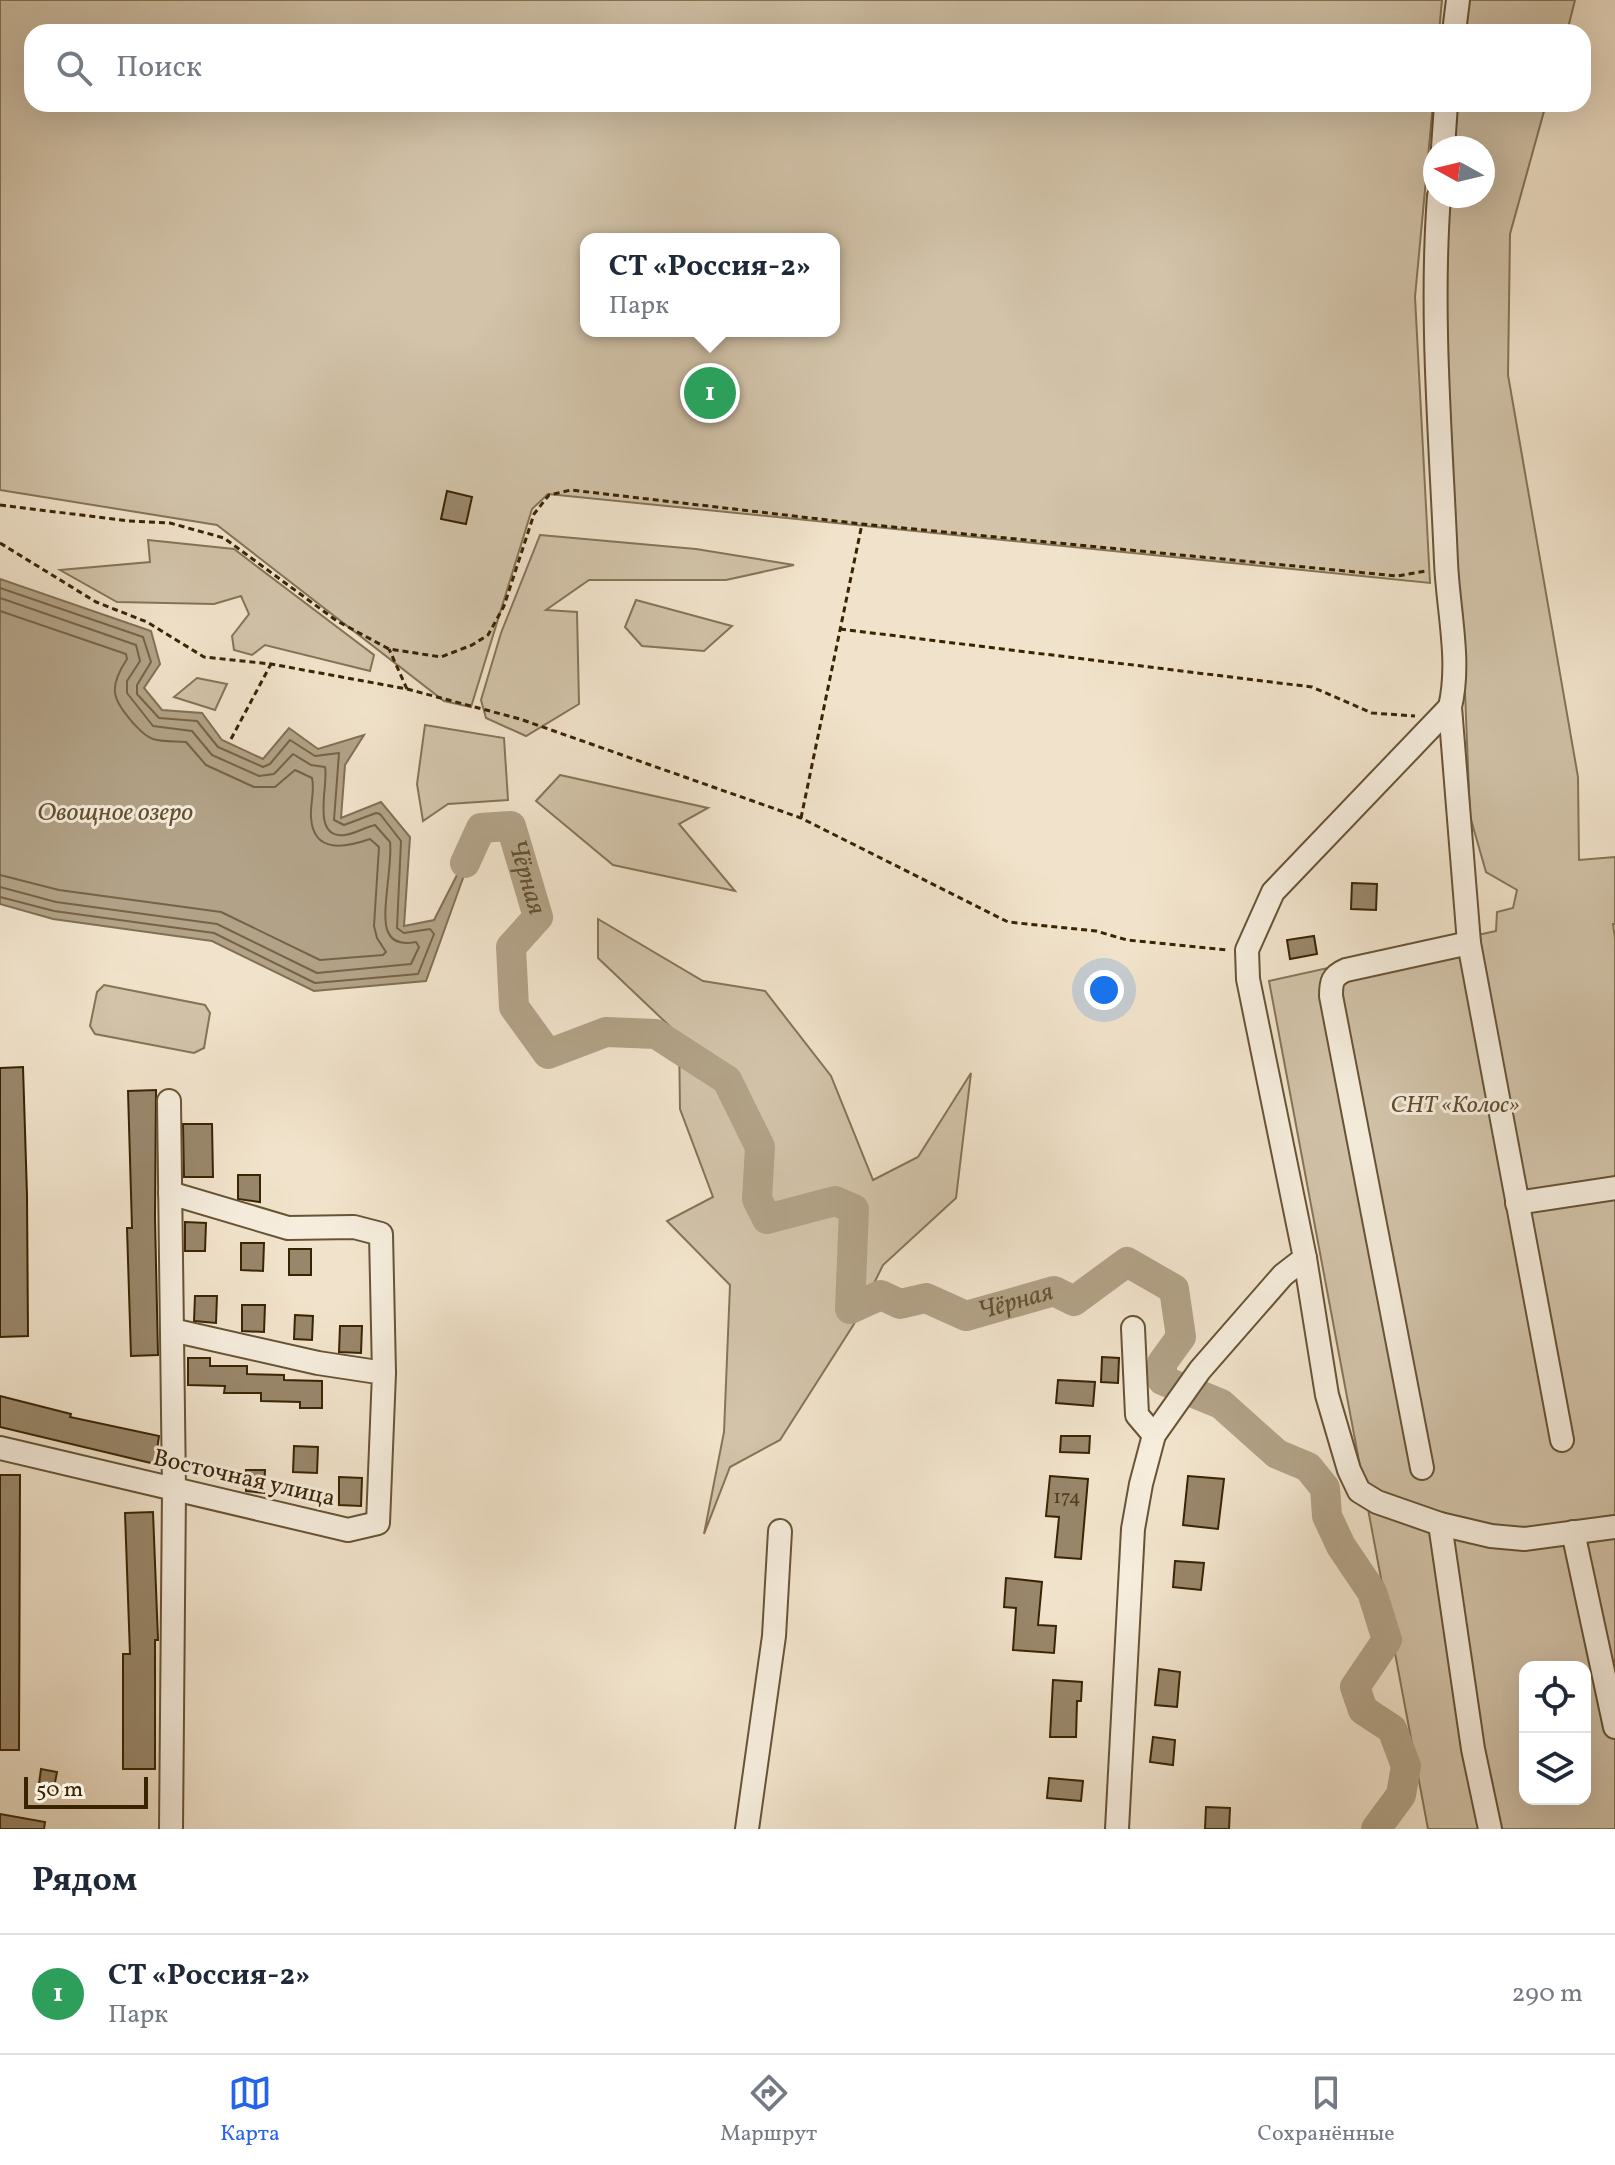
<!DOCTYPE html>
<html lang="ru">
<head>
<meta charset="utf-8">
<style>
	body { margin:0; font-family:Vollkorn,serif; background:#f2f2f3; color:#1f2937 }
	.controls { position:absolute; right:24px; bottom:24px; display:grid; overflow:hidden; border-radius:16px; box-shadow:0 8px 32px #0002 }
	.controls button { width:72px; height:72px; display:grid; place-items:center; padding:0; border:0; border-bottom:2px solid #e0e1e3; background:#fff; color:#1f2937; font:40px sans-serif }
	.compass { position:absolute; left:1423px; top:136px; width:72px; height:72px; border-radius:50%; background:#fff; box-shadow:0 8px 32px #0002; rotate:278deg }
	.scale { position:absolute; left:24px; bottom:20px; width:124px; box-sizing:border-box; padding-left:8px; border:4px solid #392402; border-top:0; font-size:22px; line-height:28px; white-space:nowrap; color:#392402; -webkit-text-stroke:6px #f6eddd; paint-order:stroke }
	.you { position:absolute; left:1104px; top:990px; width:28px; height:28px; margin:-20px; border:6px solid #fff; border-radius:50%; background:#1a73e8; box-shadow:0 0 0 12px #1a73e833 }
	.badge { display:grid; place-items:center; width:52px; height:52px; border-radius:50%; background:#2563eb; color:#fff; font-size:26px; font-weight:700 }
	.pin { position:absolute; translate:-50% -50%; border:4px solid #fff; box-shadow:0 2px 8px #0006 }
	.popup { position:absolute; left:580px; top:233px; width:260px; height:104px; box-sizing:border-box; display:grid; place-content:center; border-radius:16px; background:#fff; filter:drop-shadow(0 2px 6px #0005); font-size:26px; white-space:nowrap; color:#747a83 }
	.popup b { font-size:30px; color:#1f2937 }
	.popup::after { content:''; position:absolute; left:50%; top:100%; margin-left:-16px; border:16px solid transparent; border-top-color:#fff }
	.list { margin:0; padding:0; list-style:none }
	h2 { display:flex; justify-content:space-between; align-items:center; height:104px; margin:0; padding:0 32px; font-size:34px }
	h2 small { font-size:26px; font-weight:400; color:#747a83 }
	.list li { display:grid; grid-template-columns:52px 1fr auto; gap:24px; align-items:center; box-sizing:border-box; height:120px; padding:0 32px; border-top:2px solid #e0e1e3 }
	.list b { display:block; font-size:30px; white-space:nowrap }
	.list p { margin:0; font-size:26px; white-space:nowrap; color:#747a83 }
	.list em { font-size:26px; font-style:normal; color:#747a83 }
	.icon { flex:none; width:44px; height:44px; fill:none; stroke:currentColor; stroke-width:2; stroke-linecap:round; stroke-linejoin:round }
	.map { position:relative; flex:none; width:1615px; height:1829px; overflow:hidden }
	.search { position:absolute; background:#fff; box-shadow:0 8px 32px #0002; left:24px; right:24px; top:24px; height:88px; display:flex; align-items:center; gap:20px; box-sizing:border-box; padding:0 28px; border-radius:24px; color:#747a83; font-size:30px }
	.sheet { height:224px; background:#fff }
	nav { display:flex; justify-content:space-around; align-items:center; box-sizing:border-box; height:112px; border-top:2px solid #e0e1e3; background:#fff; font-size:22px; color:#747a83 }
	nav a { display:grid; justify-items:center; gap:4px }
	nav .on { color:#2563eb }
	.map>svg:first-child { display:block }
	.green { fill:#d2c3a9; stroke:#867456; stroke-width:2; fill-rule:evenodd }
	.water { fill:#b2a287; stroke:#827052; stroke-width:2 }
	.lines { fill:none; stroke-linecap:round; stroke-linejoin:round }
	.shore { stroke:#766344; stroke-width:2 }
	.river { stroke:#b2a287; stroke-width:30 }
	.building { fill:#99876b; stroke:#392402; stroke-width:2 }
	.minor-casing { stroke:#675434; stroke-width:26 }
	.path { stroke:#392402; stroke-width:3; stroke-dasharray:6 4; stroke-linecap:butt }
	.minor { stroke:#f6eddd; stroke-width:22 }
	.labels { text-anchor:middle; dominant-baseline:central; stroke-width:6; stroke-linejoin:round; paint-order:stroke }
	.number-label { font-size:20px; fill:#513d1c }
	.park-label { font-size:24px; font-style:italic; fill:#5f4c2c; stroke:#f6eddd }
	.street-label { font-size:24px; fill:#392402; stroke:#f6eddd }
	.water-label { font-size:26px; font-style:italic; fill:#635031; stroke:#f6eddd }
</style>
</head>
<body>
<div class="map">
<svg width="1615" height="1829" viewBox="0 0 1615 1829">
	<rect width="100%" height="100%" fill="#f1e3cb"/>
	<filter id="stains"><feTurbulence type="fractalNoise" baseFrequency=".0025" numOctaves="4"/><feColorMatrix values="0 0 0 0 .2 0 0 0 0 .09 0 0 0 0 .02 0 0 0 .5 -.17"/></filter>
	<radialGradient id="worn" r=".72"><stop offset=".6" stop-color="#630" stop-opacity="0"/><stop offset="1" stop-color="#630" stop-opacity=".3"/></radialGradient>
	<g class="green">
		<path d="M 0,0 L 1442,0 L 1439,32 L 32,32 L 32,104 L 1433,104 L 1415,297 L 1430,583 L 548,494 L 532,509 L 471,707 L 444,701 L 217,525 L 0,490 ZM 586,239 L 834,239 L 834,331 L 586,331 Z"/>
		<path d="M 1465,0 L 1575,0 L 1567,32 L 1462,32 Z"/>
		<path d="M 1456,104 L 1546,104 L 1510,234 L 1508,375 L 1578,777 L 1579,860 L 1615,857 L 1615,924 L 1613,924 L 1615,938 L 1615,1829 L 1428,1829 L 1269,981 L 1496,931 L 1497,912 L 1513,908 L 1517,890 L 1486,872 L 1470,816 L 1463,643 L 1445,436 L 1445,231 L 1448,196 L 1483,196 L 1483,148 L 1452,148 ZM 1525,1667 L 1585,1667 L 1585,1799 L 1525,1799 Z"/>
		<path d="M 540,535 L 696,549 L 794,565 L 726,580 L 589,580 L 546,610 L 577,612 L 579,704 L 526,736 L 486,718 L 481,700 L 501,633 Z"/>
		<path d="M 148,540 L 234,549 L 374,655 L 370,671 L 265,645 L 252,655 L 234,650 L 232,636 L 249,614 L 241,596 L 214,604 L 117,602 L 60,570 L 150,562 Z"/>
		<path d="M 636,600 L 732,626 L 704,651 L 642,646 L 625,627 Z"/>
		<path d="M 197,678 L 227,684 L 215,710 L 174,697 Z"/>
		<path d="M 425,725 L 504,738 L 508,800 L 448,804 L 423,821 L 417,784 Z"/>
		<path d="M 560,775 L 708,808 L 679,824 L 735,891 L 613,865 L 536,801 Z"/>
		<path d="M 598,919 L 703,981 L 765,991 L 831,1076 L 873,1180 L 918,1157 L 971,1073 L 956,1198 L 883,1265 L 854,1324 L 780,1440 L 730,1467 L 704,1534 L 724,1432 L 730,1285 L 667,1221 L 713,1197 L 680,1109 L 679,1035 L 598,958 Z"/>
		<path d="M 104,985 L 205,1005 L 210,1013 L 204,1048 L 194,1053 L 95,1034 L 90,1026 L 97,992 Z"/>
	</g>
	<path class="water" d="M 0,579 L 151,631 L 160,664 L 144,688 L 162,710 L 202,713 L 222,740 L 263,759 L 289,728 L 318,749 L 364,735 L 345,765 L 341,818 L 381,802 L 410,837 L 404,926 L 434,920 L 481,828 L 426,981 L 314,991 L 212,941 L 53,919 L 0,904 Z"/>
	<g class="lines">
		<g class="shore">
			<path d="M 0,588 L 143,637 L 151,662 L 137,685 L 137,694 L 159,718 L 197,721 L 218,747 L 263,767 L 270,764 L 290,740 L 315,756 L 339,753 L 334,820 L 344,825 L 376,813 L 380,814 L 401,841 L 397,928 L 404,933 L 430,929 L 434,934 L 418,974 L 315,983 L 214,933 L 54,911 L 0,897"/>
			<path d="M 0,598 L 136,645 L 140,661 L 127,681 L 127,693 L 153,726 L 192,731 L 212,755 L 259,776 L 274,774 L 293,754 L 311,765 L 325,767 C 329,785 310,839 345,835 C 355,834 365,827 375,825 L 390,842 C 393,863 380,916 388,932 C 393,944 405,944 416,942 L 419,947 L 411,964 L 317,973 L 217,924 L 56,902 L 0,887"/>
			<path d="M 0,611 L 126,654 L 127,659 C 108,688 112,698 133,723 C 139,729 144,736 153,739 C 163,742 175,741 186,742 L 206,765 L 254,787 L 275,787 L 295,770 L 312,778 C 315,791 310,804 311,817 C 313,855 347,847 370,839 L 379,847 L 374,926 L 377,938 L 386,952 L 383,955 L 320,960 L 221,912 L 59,890 L 0,875"/>
		</g>
		<path class="river" id="s1" d="M 465,863 L 481,828 L 511,826 L 538,917 L 511,947 L 514,1007 L 548,1054 L 606,1032 L 656,1034 L 727,1080 L 760,1147 L 757,1199 L 767,1219 L 835,1201 L 854,1209 L 850,1309 L 881,1295 L 900,1304 L 926,1298 L 966,1316 L 1054,1291 L 1074,1301 L 1127,1262 L 1174,1289 L 1181,1337 L 1162,1363 L 1162,1380 L 1221,1404 L 1277,1454 L 1308,1467 L 1325,1488 L 1327,1516 L 1341,1546 L 1372,1592 L 1387,1640 L 1355,1687 L 1363,1710 L 1392,1729 L 1406,1766 L 1401,1795 L 1376,1829"/>
	</g>
	<g class="building">
		<path d="M 447,491 L 472,497 L 466,524 L 441,519 Z"/>
		<path d="M 1352,883 L 1377,884 L 1376,910 L 1351,909 Z"/>
		<path d="M 1314,936 L 1317,954 L 1290,959 L 1287,940 Z"/>
		<path d="M 23,1067 L 27,1195 L 28,1336 L 0,1337 L 0,1068 Z"/>
		<path d="M 156,1090 L 155,1218 L 158,1355 L 131,1356 L 127,1228 L 132,1228 L 128,1091 Z"/>
		<path d="M 183,1124 L 212,1124 L 213,1177 L 184,1177 Z"/>
		<path d="M 238,1175 L 260,1175 L 260,1202 L 238,1199 Z"/>
		<path d="M 185,1222 L 206,1223 L 205,1251 L 185,1251 Z"/>
		<path d="M 241,1243 L 264,1243 L 263,1271 L 241,1270 Z"/>
		<rect x="289" y="1249" width="22" height="26"/>
		<path d="M 195,1296 L 217,1296 L 216,1323 L 194,1321 Z"/>
		<path d="M 242,1305 L 265,1305 L 264,1332 L 242,1331 Z"/>
		<path d="M 295,1315 L 313,1316 L 312,1340 L 294,1339 Z"/>
		<path d="M 340,1326 L 362,1326 L 361,1353 L 339,1352 Z"/>
		<path d="M 1102,1357 L 1119,1358 L 1118,1383 L 1101,1382 Z"/>
		<path d="M 188,1358 L 210,1358 L 210,1366 L 247,1366 L 247,1374 L 284,1375 L 284,1380 L 322,1381 L 322,1408 L 300,1408 L 300,1402 L 261,1401 L 261,1393 L 224,1393 L 225,1386 L 188,1385 Z"/>
		<path d="M 1058,1380 L 1095,1382 L 1093,1406 L 1056,1403 Z"/>
		<path d="M 0,1396 L 71,1414 L 70,1417 L 159,1436 L 155,1464 L 0,1427 Z"/>
		<path d="M 1061,1436 L 1090,1436 L 1089,1453 L 1060,1452 Z"/>
		<path d="M 294,1446 L 318,1447 L 317,1473 L 293,1472 Z"/>
		<path d="M 246,1470 L 265,1470 L 264,1493 L 246,1491 Z"/>
		<path d="M 0,1475 L 20,1475 L 19,1750 L 0,1750 Z"/>
		<path d="M 1050,1476 L 1088,1479 L 1081,1559 L 1055,1557 L 1059,1517 L 1046,1516 Z"/>
		<path d="M 1188,1476 L 1224,1479 L 1218,1529 L 1183,1525 Z"/>
		<path d="M 339,1477 L 362,1478 L 361,1506 L 339,1505 Z"/>
		<path d="M 153,1512 L 158,1640 L 155,1640 L 155,1769 L 123,1769 L 123,1654 L 130,1654 L 125,1513 Z"/>
		<path d="M 1175,1561 L 1204,1563 L 1201,1590 L 1173,1587 Z"/>
		<path d="M 1006,1578 L 1042,1582 L 1038,1625 L 1056,1626 L 1054,1653 L 1013,1650 L 1016,1608 L 1004,1607 Z"/>
		<path d="M 1159,1669 L 1180,1672 L 1177,1707 L 1155,1705 Z"/>
		<path d="M 1053,1680 L 1082,1682 L 1081,1701 L 1077,1701 L 1076,1737 L 1050,1737 Z"/>
		<path d="M 1153,1737 L 1175,1740 L 1173,1765 L 1150,1762 Z"/>
		<path d="M 41,1769 L 57,1772 L 53,1793 L 38,1791 Z"/>
		<path d="M 1049,1778 L 1083,1781 L 1081,1801 L 1047,1798 Z"/>
		<path d="M 1206,1807 L 1230,1808 L 1229,1829 L 1205,1829 Z"/>
		<path d="M 0,1814 L 45,1822 L 44,1829 L 0,1829 Z"/>
	</g>
	<g class="lines">
		<g class="minor-casing">
			<g id="minor">
				<path d="M 1454,32 L 1458,0"/>
				<path d="M 1443,148 L 1446,104"/>
				<path d="M 1439,196 C 1430,316 1441,441 1446,562 C 1448,610 1461,661 1450,707 L 1469,943 L 1562,1440"/>
				<path d="M 169,1101 L 174,1490 L 171,1829"/>
				<path d="M 170,1193 L 288,1228 L 354,1227 L 381,1234 L 384,1373"/>
				<path d="M 1517,1203 L 1615,1188"/>
				<path d="M 1305,1258 L 1327,1395 L 1349,1470 L 1359,1491 L 1377,1502 L 1440,1524 L 1491,1536 L 1524,1539 L 1615,1527"/>
				<path d="M 1133,1328 L 1137,1415 L 1154,1435"/>
				<path d="M 0,1448 L 348,1530 L 378,1523 L 384,1373 L 318,1363 L 172,1330"/>
				<path d="M 1422,1468 L 1331,996 C 1331,982 1332,976 1346,970 L 1469,943"/>
				<path d="M 1440,1524 L 1473,1749 L 1490,1829"/>
				<path d="M 1573,1532 L 1615,1727"/>
				<path d="M 747,1829 L 774,1636 L 780,1531"/>
				<path d="M 1117,1829 L 1133,1529 L 1141,1484 L 1154,1435 L 1200,1370 L 1283,1275 L 1305,1258 L 1248,979 L 1247,950 L 1273,892 L 1450,707"/>
			</g>
		</g>
		<g class="path">
			<path d="M 0,505 L 129,521 L 170,523 L 224,538 L 337,621 L 389,649 L 441,657 L 472,645 L 488,635 L 504,606 L 534,514 L 549,495 L 571,490 L 862,524 L 1397,576 L 1426,571"/>
			<path d="M 0,543 L 96,602 L 147,622 L 204,657 L 271,664 L 407,689 L 389,649"/>
			<path d="M 840,629 L 1312,687 L 1372,713 L 1415,716"/>
			<path d="M 407,689 L 520,719 L 801,818 L 1008,922 L 1096,931 L 1127,940 L 1227,950"/>
			<path d="M 231,739 L 271,664"/>
			<path d="M 801,818 L 862,524"/>
		</g>
		<use href="#minor" class="minor"/>
	</g>
	<g class="labels">
		<g class="number-label">
			<text x="1067" y="1498">174</text>
		</g>
		<g class="park-label">
			<text x="1455" y="1106">СНТ «Колос»</text>
		</g>
		<g class="street-label">
			<text transform="translate(244 1479) rotate(13)">Восточная улица</text>
		</g>
		<g class="water-label">
			<text x="115" y="813">Овощное озеро</text>
			<text stroke="none"><textPath href="#s1" startOffset="122">Чёрная</textPath></text>
			<text stroke="none"><textPath href="#s1" startOffset="1036">Чёрная</textPath></text>
		</g>
	</g>
	<rect width="100%" height="100%" filter="url(#stains)"/>
	<rect width="100%" height="100%" fill="url(#worn)"/>
</svg>
<div class="controls">
<button><svg class="icon" aria-label="locate" viewBox="0 0 24 24"><circle cx="12" cy="12" r="6"/><path d="M12 2v4M12 18v4M2 12h4M18 12h4"/></svg></button>
<button><svg class="icon" aria-label="layers" viewBox="0 0 24 24"><path d="M12 4l9 5-9 5-9-5zM3 14l9 5 9-5"/></svg></button>
</div>
<svg class="compass" viewBox="-18 -18 36 36"><path d="M0-13l5 13h-10z" fill="#e53935"/><path d="M0 13l5-13h-10z" fill="#747a83"/></svg>
<div class="scale">50 m</div>
<div class="you"></div>
<div class="pin badge" style="left:710px;top:393px;background:#2e9e5b">1</div>
<div class="popup"><b>СТ «Россия-2»</b>Парк</div>
<div class="search"><svg class="icon" aria-label="search" viewBox="0 0 24 24"><circle cx="10" cy="10" r="6"/><path d="M15 15l6 6"/></svg>Поиск</div>
</div>
<section class="sheet">
<h2>Рядом<small></small></h2>
<ul class="list">
<li><span class="badge" style="background:#2e9e5b">1</span><div><b>СТ «Россия-2»</b><p>Парк</p></div><em>290 m</em></li>
</ul>
</section>
<nav>
<a class="on"><svg class="icon" aria-label="map" viewBox="0 0 24 24"><path d="M3 6l6-2 6 2 6-2v14l-6 2-6-2-6 2zM9 4v14M15 6v14"/></svg>Карта</a>
<a><svg class="icon" aria-label="directions" viewBox="0 0 24 24"><path d="M12 3l9 9-9 9-9-9zM9 14v-3h6M13 9l2 2-2 2"/></svg>Маршрут</a>
<a><svg class="icon" aria-label="saved" viewBox="0 0 24 24"><path d="M7 4h10v16l-5-4-5 4z"/></svg>Сохранённые</a>
</nav>
</body>
</html>
